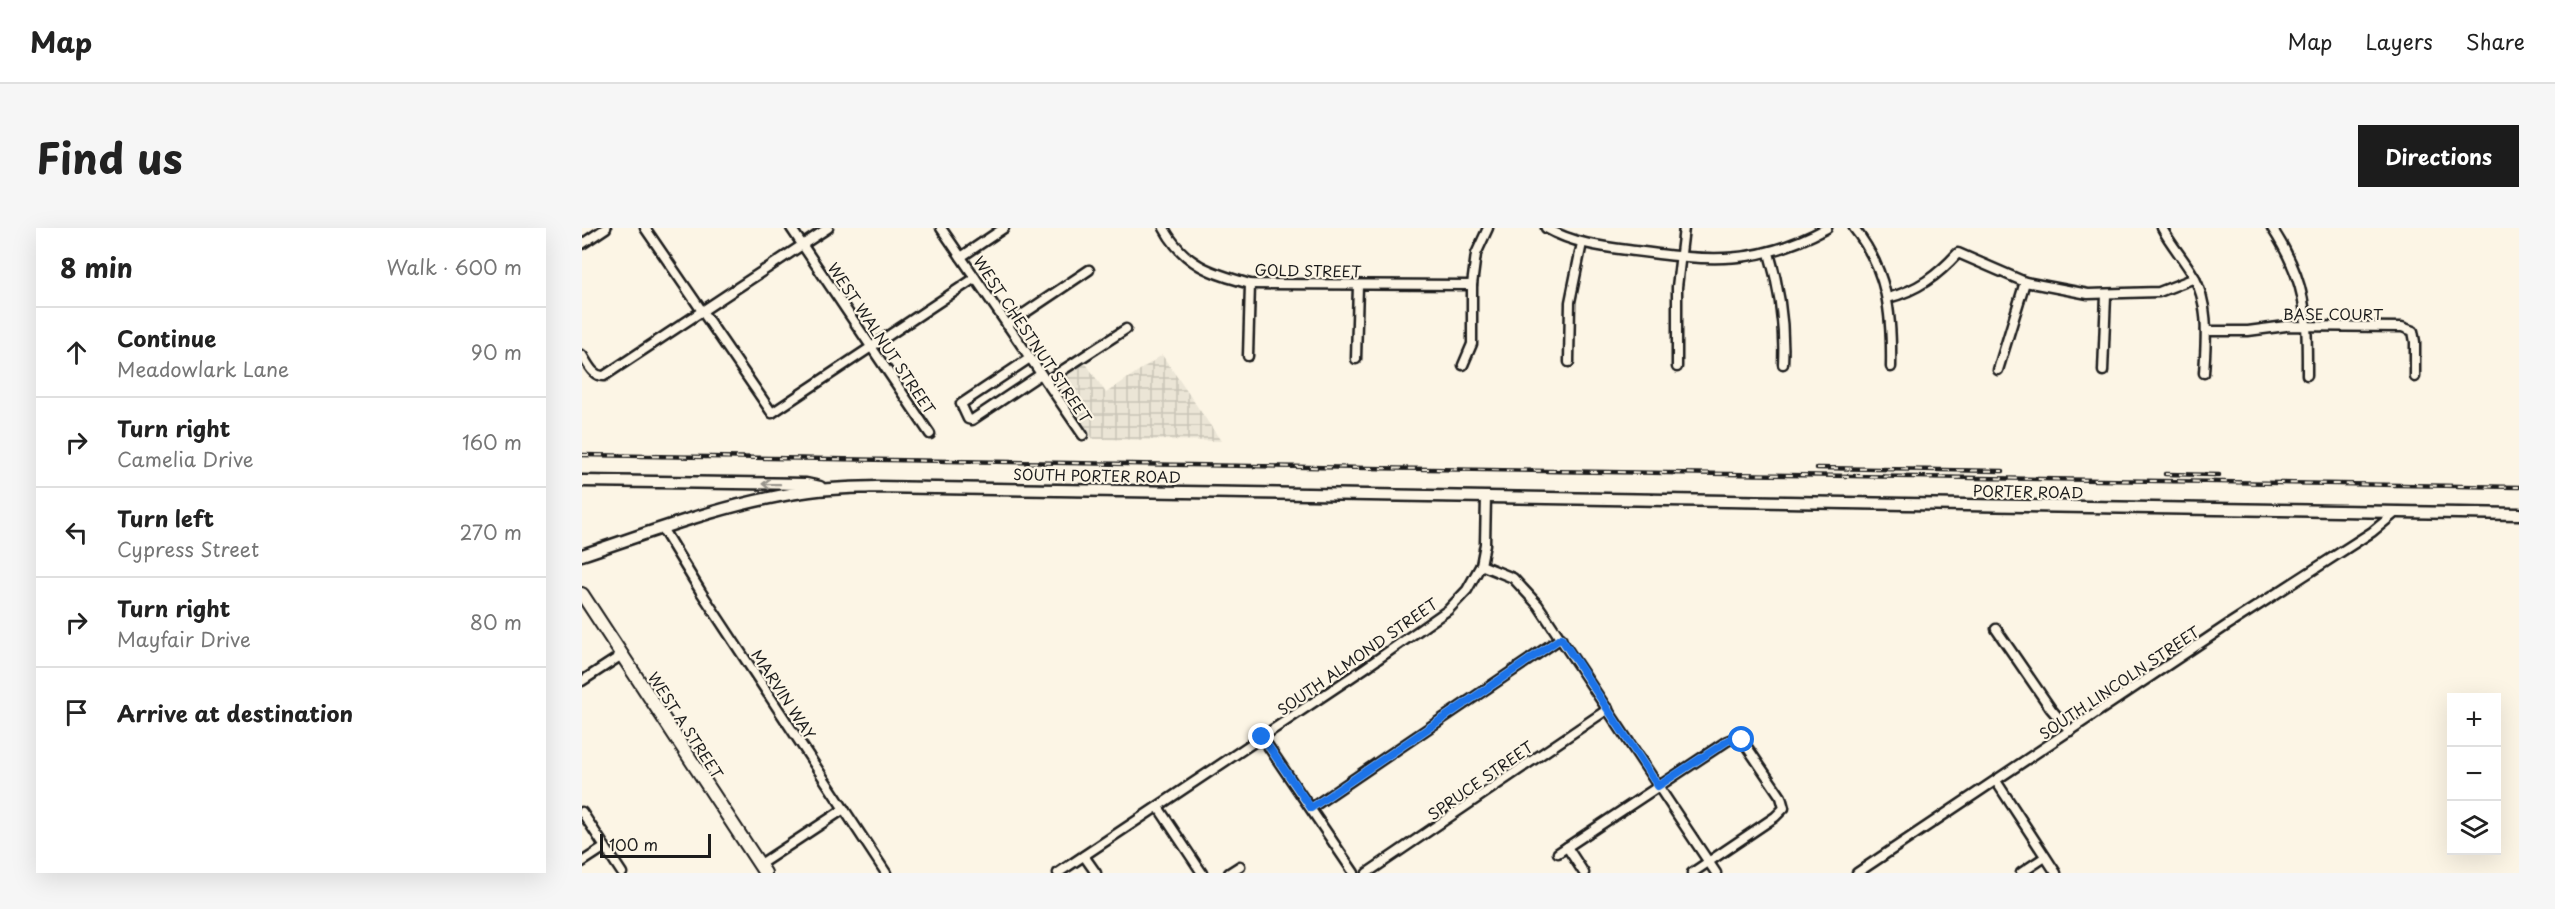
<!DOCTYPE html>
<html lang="en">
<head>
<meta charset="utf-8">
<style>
	body { margin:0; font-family:"Playpen Sans",sans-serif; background:#f6f6f6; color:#222 }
	.controls { position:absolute; right:18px; bottom:18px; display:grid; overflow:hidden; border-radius:0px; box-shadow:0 6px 24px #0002 }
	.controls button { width:54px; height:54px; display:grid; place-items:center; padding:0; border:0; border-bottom:2px solid #e0e0e0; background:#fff; color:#222; font:30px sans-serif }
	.scale { position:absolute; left:18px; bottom:15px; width:111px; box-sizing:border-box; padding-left:6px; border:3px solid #1c1c1c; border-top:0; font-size:16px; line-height:21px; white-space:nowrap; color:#1c1c1c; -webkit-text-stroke:4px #fcf5e5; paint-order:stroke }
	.stop { position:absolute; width:18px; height:18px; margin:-14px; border:4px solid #1a73e8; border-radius:50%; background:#fff }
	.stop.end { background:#1a73e8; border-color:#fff; box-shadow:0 2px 6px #0008 }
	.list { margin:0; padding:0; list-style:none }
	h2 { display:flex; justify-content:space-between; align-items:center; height:78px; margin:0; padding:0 24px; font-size:26px }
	h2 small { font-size:20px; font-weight:400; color:#767676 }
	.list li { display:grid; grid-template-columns:39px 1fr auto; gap:18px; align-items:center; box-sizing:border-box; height:90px; padding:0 24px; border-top:2px solid #e0e0e0 }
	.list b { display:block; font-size:22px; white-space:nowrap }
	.list p { margin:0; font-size:20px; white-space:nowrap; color:#767676 }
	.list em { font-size:20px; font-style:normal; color:#767676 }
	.icon { flex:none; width:33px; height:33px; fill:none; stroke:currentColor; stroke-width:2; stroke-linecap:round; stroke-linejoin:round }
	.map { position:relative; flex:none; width:1937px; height:645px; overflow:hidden; border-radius:0px }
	header { display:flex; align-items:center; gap:36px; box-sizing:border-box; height:84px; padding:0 30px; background:#fff; border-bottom:2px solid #e0e0e0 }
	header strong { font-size:28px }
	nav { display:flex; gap:33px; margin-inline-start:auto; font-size:21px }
	.intro { display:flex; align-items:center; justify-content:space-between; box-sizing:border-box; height:144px; padding:0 36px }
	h1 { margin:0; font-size:42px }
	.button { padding:15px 27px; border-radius:0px; background:#1c1c1c; color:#fff; font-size:21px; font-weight:700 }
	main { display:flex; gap:36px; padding:0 36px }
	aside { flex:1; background:#fff; border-radius:0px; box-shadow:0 6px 24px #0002 }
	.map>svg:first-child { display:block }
	.industrial { fill:url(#industrial-grid) }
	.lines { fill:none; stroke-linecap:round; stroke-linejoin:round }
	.minor-casing { stroke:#1c1c1c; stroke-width:13 }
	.tertiary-casing { stroke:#1c1c1c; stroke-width:15 }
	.secondary-casing { stroke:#1c1c1c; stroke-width:16 }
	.minor { stroke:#fcf5e5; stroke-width:8 }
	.tertiary { stroke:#fcf5e5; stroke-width:10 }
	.secondary { stroke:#fcf5e5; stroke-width:12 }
	.rail-casing { stroke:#1c1c1c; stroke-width:4.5 }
	.rail { stroke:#fcf5e5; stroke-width:2; stroke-dasharray:7; stroke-linecap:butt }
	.oneway { stroke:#97938b }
	.route { stroke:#1a73e8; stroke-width:8 }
	.labels { text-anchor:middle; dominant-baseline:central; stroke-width:4.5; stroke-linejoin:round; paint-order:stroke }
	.street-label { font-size:15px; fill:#1c1c1c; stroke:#fcf5e5 }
</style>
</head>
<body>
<header>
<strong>Map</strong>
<nav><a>Map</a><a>Layers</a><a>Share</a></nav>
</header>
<div class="intro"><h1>Find us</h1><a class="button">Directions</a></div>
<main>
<aside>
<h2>8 min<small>Walk · 600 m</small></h2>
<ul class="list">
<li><svg class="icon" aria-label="ahead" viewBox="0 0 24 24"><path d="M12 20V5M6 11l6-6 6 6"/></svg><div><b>Continue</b><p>Meadowlark Lane</p></div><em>90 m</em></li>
<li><svg class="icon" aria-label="right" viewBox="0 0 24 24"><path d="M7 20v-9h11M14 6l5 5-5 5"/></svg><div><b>Turn right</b><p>Camelia Drive</p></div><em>160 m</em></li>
<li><svg class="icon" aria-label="left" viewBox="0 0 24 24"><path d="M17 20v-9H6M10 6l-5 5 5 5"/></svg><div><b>Turn left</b><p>Cypress Street</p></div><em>270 m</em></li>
<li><svg class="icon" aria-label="right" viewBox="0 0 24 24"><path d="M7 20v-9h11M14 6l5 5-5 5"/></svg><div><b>Turn right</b><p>Mayfair Drive</p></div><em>80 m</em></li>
<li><svg class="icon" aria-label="arrive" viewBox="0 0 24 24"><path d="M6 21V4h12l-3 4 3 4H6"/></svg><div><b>Arrive at destination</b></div></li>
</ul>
</aside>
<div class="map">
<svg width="1937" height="645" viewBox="0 0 1937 645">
	<defs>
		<pattern id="industrial-grid" width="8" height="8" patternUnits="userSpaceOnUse" patternTransform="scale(1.5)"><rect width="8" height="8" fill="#ebe5d6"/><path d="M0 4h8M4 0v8" fill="none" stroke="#c9c4b7"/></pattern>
	</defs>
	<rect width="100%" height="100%" fill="#fcf5e5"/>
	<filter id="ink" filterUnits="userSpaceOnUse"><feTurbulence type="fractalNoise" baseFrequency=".0167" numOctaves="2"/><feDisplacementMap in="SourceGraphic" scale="12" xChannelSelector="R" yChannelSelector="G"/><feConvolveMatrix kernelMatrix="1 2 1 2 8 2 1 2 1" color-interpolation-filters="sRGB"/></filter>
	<g filter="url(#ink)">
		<path class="industrial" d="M 580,127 L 639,213 L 511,211 L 472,154 L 503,134 L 524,165 Z"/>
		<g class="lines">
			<g class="minor-casing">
				<g id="minor">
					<path d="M 63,0 L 190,185 L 393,50"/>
					<path d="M 209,0 L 348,206"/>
					<path d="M 359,0 L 501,207"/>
					<path d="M 582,0 C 602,37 629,45 668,56 L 890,57"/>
					<path d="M 964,0 C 992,16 1022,19 1053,23 C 1128,33 1175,38 1245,0"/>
					<path d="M 1272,0 C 1306,43 1310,86 1309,139"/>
					<path d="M 1580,0 C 1589,17 1602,31 1611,47 C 1628,77 1624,112 1622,145"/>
					<path d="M 1690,0 C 1725,54 1725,85 1725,147"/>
					<path d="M 0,16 L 24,0"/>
					<path d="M 1187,25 C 1198,62 1203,97 1201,136"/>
					<path d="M 379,29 L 422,0"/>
					<path d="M 1306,70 C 1336,62 1355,48 1376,25 L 1443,54 L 1506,66 L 1577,64 L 1613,50"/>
					<path d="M 425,97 L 507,42"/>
					<path d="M 1624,103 L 1666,103 L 1704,98 L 1820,99 L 1831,103 L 1833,114 L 1833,149"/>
					<path d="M 0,127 C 6,136 11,149 22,148 L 246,0"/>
					<path d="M 666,128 L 668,56"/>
					<path d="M 448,130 L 379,176 L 386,191 L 390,192 L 459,146"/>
					<path d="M 774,131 L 776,57"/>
					<path d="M 987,134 L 988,74 L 1000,15"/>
					<path d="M 881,137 L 890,116 L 890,57 L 894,26 L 906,0"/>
					<path d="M 1095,139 L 1095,59 L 1102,0"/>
					<path d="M 1416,142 L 1443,54"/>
					<path d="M 1521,143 L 1524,67"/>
					<path d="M 464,153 L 544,101"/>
					<path d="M 80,300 L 119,364 L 304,645"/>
					<path d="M 899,337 L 931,350 L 956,377 L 1134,645"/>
					<path d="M 1414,401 L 1469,481 L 1488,503"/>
					<path d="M 0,453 L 40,427"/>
					<path d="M 680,509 L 772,645"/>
					<path d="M 1414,553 L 1474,645"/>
					<path d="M 576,579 L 620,645"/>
					<path d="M 729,580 L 979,410"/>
					<path d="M 0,584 L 40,645"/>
					<path d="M 985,619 L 1002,645"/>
					<path d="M 976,625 L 1145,513 L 1155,509 L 1163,516 L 1199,569 L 1202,580 L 1193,589 L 1110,645"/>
					<path d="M 502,628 L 514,645"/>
					<path d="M 0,634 L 23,619"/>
					<path d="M 177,637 L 262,581"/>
					<path d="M 476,645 L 783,440 L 866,382 L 885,362 L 899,337 L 903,316 L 904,269"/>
					<path d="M 647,645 L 658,638"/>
					<path d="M 785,645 L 1026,481"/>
					<path d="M 1275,645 L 1644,398 L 1790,304 L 1813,285"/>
					<path d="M 1439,645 L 1463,629"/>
				</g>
			</g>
			<g class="tertiary-casing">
				<g id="tertiary">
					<path d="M 0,253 L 224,256 L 238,259"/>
					<path d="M 0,327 C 72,303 145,275 221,264 C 245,260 270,260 294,259 L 1937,286"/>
				</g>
			</g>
			<g class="secondary-casing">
				<path id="secondary" d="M 0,366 L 183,645"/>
			</g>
			<use href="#minor" class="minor"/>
			<use href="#tertiary" class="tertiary"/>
			<use href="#secondary" class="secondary"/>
			<g class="rail-casing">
				<g id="rail">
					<path d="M 0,227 L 1937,259"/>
					<path d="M 1235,240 L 1421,243"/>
					<path d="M 1583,246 L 1637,247"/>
				</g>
			</g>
			<use href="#rail" class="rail"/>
		</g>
		<defs><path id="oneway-shaft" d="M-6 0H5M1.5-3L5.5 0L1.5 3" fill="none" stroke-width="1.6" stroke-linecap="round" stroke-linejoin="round" transform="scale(1.5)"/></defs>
		<use class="oneway" href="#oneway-shaft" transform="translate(189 256) rotate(-179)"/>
	</g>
	<g class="lines" filter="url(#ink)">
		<path class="route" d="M 680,509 L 729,580 L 979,410 L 1076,558 L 1150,510 L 1155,509 L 1160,512"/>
	</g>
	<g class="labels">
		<g class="street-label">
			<text transform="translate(726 42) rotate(1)">GOLD STREET</text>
			<text x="1751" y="85">BASE COURT</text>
			<text transform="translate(300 110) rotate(56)">WEST WALNUT STREET</text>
			<text transform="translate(451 111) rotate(56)">WEST CHESTNUT STREET</text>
			<text transform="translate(515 247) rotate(1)">SOUTH PORTER ROAD</text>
			<text transform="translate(1446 263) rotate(1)">PORTER ROAD</text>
			<text transform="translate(775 428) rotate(-35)">SOUTH ALMOND STREET</text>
			<text transform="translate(1537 454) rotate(-34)">SOUTH LINCOLN STREET</text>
			<text transform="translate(202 466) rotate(57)">MARVIN WAY</text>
			<text transform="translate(104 497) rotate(57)">WEST A STREET</text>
			<text transform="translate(898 552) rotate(-35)">SPRUCE STREET</text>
		</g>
	</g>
</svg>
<div class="controls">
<button>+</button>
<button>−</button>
<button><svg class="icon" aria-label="layers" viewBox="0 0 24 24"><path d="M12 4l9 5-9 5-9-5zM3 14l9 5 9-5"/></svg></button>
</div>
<div class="scale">100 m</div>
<div class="stop" style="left:1160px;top:512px"></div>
<div class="stop end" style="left:680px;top:509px"></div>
</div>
</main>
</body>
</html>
